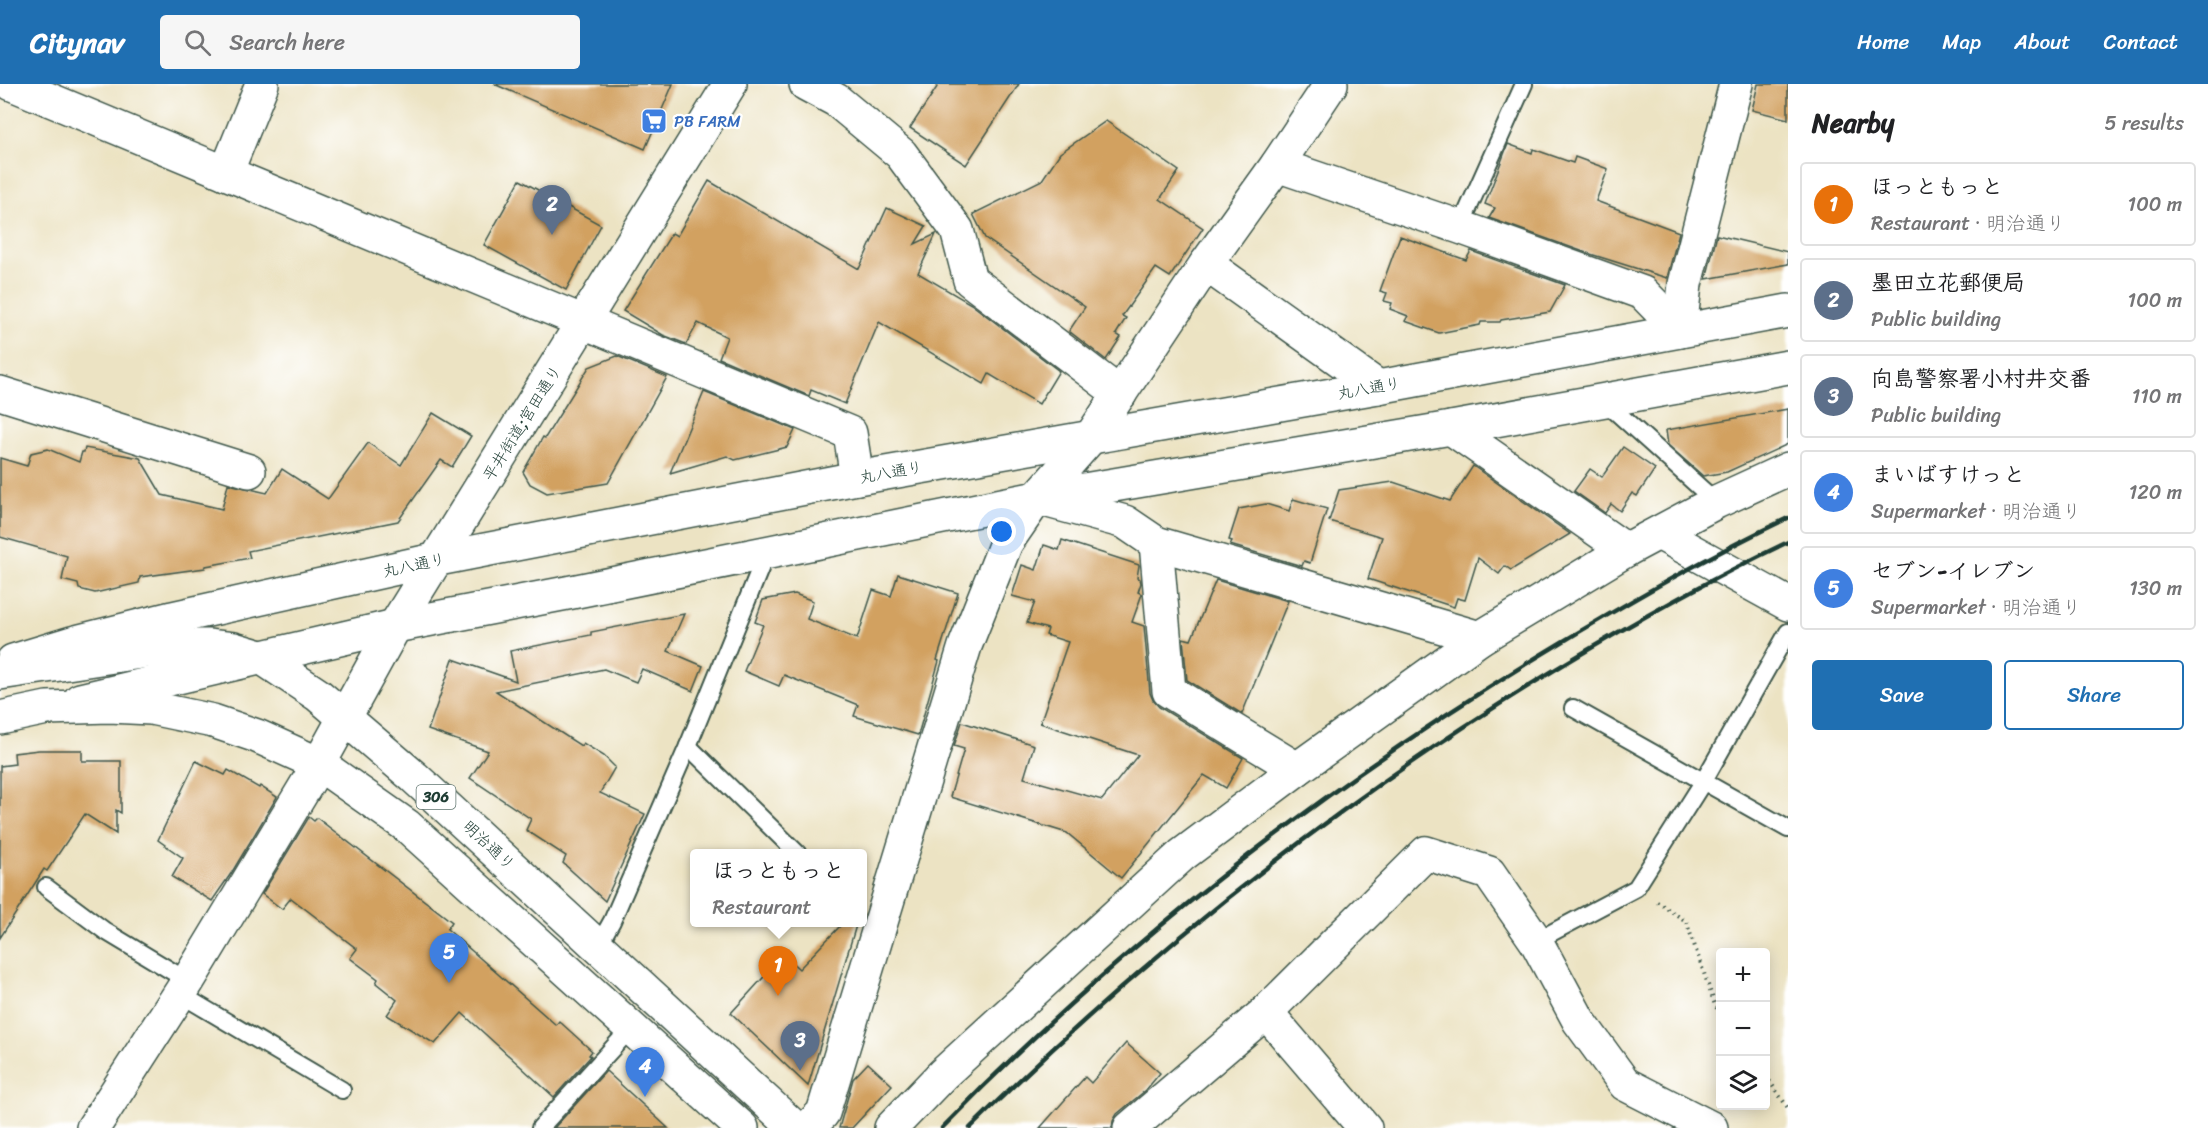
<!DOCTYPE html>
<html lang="en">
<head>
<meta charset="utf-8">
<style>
	body { margin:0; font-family:Sriracha,"Klee One",sans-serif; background:#f6f6f6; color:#202124 }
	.controls { position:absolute; right:18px; bottom:18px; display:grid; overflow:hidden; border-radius:6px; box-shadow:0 3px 15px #0003 }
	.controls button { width:54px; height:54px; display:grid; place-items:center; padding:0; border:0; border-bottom:2px solid #e0e0e0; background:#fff; color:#202124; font:30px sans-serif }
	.you { position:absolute; left:1002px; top:448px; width:21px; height:21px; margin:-15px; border:4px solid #fff; border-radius:50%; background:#1a73e8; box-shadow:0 0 0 9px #1a73e833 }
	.badge { display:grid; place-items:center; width:39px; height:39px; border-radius:50%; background:#1f6fb2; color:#fff; font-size:20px; font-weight:700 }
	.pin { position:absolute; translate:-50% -50px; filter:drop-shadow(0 2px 3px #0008) }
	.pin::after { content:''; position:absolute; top:32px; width:21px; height:18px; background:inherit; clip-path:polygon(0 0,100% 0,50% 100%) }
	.popup { position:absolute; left:690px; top:765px; width:177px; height:78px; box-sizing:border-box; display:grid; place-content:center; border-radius:6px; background:#fff; filter:drop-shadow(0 2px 4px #0005); font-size:20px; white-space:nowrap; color:#757577 }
	.popup b { font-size:22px; color:#202124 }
	.popup::after { content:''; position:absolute; left:50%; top:100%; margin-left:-12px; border:12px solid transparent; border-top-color:#fff }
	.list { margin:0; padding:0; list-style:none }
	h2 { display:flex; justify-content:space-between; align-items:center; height:78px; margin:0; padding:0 24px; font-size:26px }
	h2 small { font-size:20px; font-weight:400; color:#757577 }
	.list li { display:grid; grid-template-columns:39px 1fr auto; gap:18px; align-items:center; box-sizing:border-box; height:84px; margin:0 12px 12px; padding:0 12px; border:2px solid #e0e0e0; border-radius:6px }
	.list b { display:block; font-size:22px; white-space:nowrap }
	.list p { margin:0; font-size:20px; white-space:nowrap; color:#757577 }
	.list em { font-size:20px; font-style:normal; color:#757577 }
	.actions { display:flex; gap:12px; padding:18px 24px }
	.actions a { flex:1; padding:14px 0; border:2px solid #1f6fb2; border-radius:6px; text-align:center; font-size:21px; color:#1f6fb2 }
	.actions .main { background:#1f6fb2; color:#fff }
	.icon { flex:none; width:33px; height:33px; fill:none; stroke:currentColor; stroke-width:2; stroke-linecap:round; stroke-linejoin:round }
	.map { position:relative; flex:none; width:1788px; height:1044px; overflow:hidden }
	header { display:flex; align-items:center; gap:36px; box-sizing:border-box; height:84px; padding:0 30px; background:#1f6fb2; color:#fff }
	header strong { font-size:28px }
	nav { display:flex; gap:33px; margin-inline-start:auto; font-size:21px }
	.search { width:420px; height:54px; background:#f6f6f6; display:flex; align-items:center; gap:15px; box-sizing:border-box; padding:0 21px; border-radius:6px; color:#757577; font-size:22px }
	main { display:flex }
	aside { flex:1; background:#fff }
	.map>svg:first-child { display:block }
	.building { fill:#d2a161 }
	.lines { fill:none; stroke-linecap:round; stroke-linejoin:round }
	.lane-casing { stroke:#3e5649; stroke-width:20 }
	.street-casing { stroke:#3e5649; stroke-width:36 }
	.secondary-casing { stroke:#3e5649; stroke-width:36 }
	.primary-casing { stroke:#3e5649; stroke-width:36 }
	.path { stroke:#3e5649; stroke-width:4; stroke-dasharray:1.5 4.5; stroke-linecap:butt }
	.lane { stroke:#fff; stroke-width:16 }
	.street { stroke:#fff; stroke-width:33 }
	.secondary { stroke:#fff; stroke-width:33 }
	.primary { stroke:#fff; stroke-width:33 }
	.rail { stroke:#1f3d34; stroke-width:4.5 }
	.labels { text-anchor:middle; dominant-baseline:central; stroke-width:4.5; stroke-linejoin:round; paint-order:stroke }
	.shield { fill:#fff; stroke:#627771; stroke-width:1.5 }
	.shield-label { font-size:15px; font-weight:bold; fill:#1f3d34 }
	.shop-label { font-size:16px; fill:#366cbe; stroke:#fff; text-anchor:start }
	.street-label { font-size:16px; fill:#1f3d34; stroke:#fff }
</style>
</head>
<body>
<header>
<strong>Citynav</strong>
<div class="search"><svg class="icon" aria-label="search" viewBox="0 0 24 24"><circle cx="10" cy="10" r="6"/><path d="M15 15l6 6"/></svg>Search here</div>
<nav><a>Home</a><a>Map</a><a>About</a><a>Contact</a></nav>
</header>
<main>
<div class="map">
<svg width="1788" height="1044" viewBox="0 0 1788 1044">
	<rect width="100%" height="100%" fill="#fff"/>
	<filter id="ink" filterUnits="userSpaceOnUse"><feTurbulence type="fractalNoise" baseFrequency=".0167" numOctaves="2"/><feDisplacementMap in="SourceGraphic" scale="12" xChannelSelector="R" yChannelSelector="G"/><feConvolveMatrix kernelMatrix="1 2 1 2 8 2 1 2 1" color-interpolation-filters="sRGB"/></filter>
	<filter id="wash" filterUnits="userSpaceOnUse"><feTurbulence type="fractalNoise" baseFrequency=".008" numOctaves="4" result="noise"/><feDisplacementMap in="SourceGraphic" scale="24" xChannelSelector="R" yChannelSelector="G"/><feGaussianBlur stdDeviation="1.35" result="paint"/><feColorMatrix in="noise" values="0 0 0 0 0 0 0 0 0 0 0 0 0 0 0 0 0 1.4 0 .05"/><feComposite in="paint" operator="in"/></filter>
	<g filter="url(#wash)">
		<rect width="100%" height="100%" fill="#ece3c3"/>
		<g id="blocks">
			<g class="building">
				<path d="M 494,0 L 673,0 L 645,65 Z"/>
				<path d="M 939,0 L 1019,0 L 966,81 L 910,44 Z"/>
				<path d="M 1758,0 L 1788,0 L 1788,35 L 1752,26 Z"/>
				<path d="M 1106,37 L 1179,87 L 1160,115 L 1203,144 L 1170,193 L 1156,184 L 1122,232 L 1126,234 L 1116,250 L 1121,253 L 1106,276 L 1069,247 L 1085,223 L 985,154 L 973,130 L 1042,96 L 1060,69 Z"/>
				<path d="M 1508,60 L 1532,69 L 1533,65 L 1573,79 L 1575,73 L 1608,85 L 1596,117 L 1679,148 L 1667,194 L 1584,168 L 1489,134 L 1495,124 L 1485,120 Z"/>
				<path d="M 520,96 L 601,141 L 566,206 L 484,161 Z"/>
				<path d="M 709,97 L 859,185 L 887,124 L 926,142 L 915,160 L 936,150 L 918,189 L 971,220 L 1059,287 L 1039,320 L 989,290 L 984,300 L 879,238 L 845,320 L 811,306 L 809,312 L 719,274 L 727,253 L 698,239 L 686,260 L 663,251 L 623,227 L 672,149 L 677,152 Z"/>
				<path d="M 1717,151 L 1788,168 L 1788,180 L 1706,195 Z"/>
				<path d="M 1400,152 L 1466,176 L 1471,167 L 1565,201 L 1550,228 L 1501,236 L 1500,238 L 1481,238 L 1480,241 L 1439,249 L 1405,237 L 1408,232 L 1390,225 L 1392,219 L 1384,217 L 1387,209 L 1380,207 Z"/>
				<path d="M 617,272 L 667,293 L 608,399 L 547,409 L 530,400 L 523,388 L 543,353 L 545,354 L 589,283 Z"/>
				<path d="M 704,308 L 795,346 L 787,363 L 735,376 L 727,372 L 670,389 Z"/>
				<path d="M 1788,325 L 1788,360 L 1727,388 L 1703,392 L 1668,361 L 1666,346 Z"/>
				<path d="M 433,329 L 471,352 L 452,383 L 441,376 L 398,437 L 248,467 L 250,474 L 206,482 L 205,484 L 140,493 L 139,499 L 95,509 L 79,505 L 78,500 L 62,496 L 67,472 L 0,453 L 0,374 L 27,382 L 31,369 L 48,365 L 79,378 L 82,368 L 84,368 L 85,364 L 140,374 L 162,411 L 222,425 L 228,400 L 267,409 L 282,385 L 328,415 L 368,359 L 401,381 Z"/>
				<path d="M 1623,363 L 1655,385 L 1637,412 L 1632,409 L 1620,427 L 1611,420 L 1605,429 L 1574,407 L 1590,385 L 1602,393 Z"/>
				<path d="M 1473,382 L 1570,450 L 1511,486 L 1505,482 L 1499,490 L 1478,474 L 1465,516 L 1457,514 L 1454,523 L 1368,495 L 1382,453 L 1329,437 L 1339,406 L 1393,398 L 1450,417 Z"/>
				<path d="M 1293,415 L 1327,425 L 1310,479 L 1304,477 L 1302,482 L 1230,461 L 1232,457 L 1229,456 L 1239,425 L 1266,420 L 1289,427 Z"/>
				<path d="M 1062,456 L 1139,481 L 1137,494 L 1140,495 L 1141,499 L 1138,508 L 1142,510 L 1132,538 L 1144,542 L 1150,609 L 1153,616 L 1159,623 L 1243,674 L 1226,704 L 1204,691 L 1121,794 L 1067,749 L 950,713 L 964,665 L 954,662 L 962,638 L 1034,661 L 1024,694 L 1102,716 L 1138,671 L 1040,639 L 1068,558 L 1046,551 L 1048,545 L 1027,539 L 1035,518 L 1012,512 L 1022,481 L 1036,486 L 1044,461 L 1059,466 Z"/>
				<path d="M 898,490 L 958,509 L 937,576 L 939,577 L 918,651 L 854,632 L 858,621 L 784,591 L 779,602 L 744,587 L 763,541 L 755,538 L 763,516 L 795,510 L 813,517 L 807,535 L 857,555 L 873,506 L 891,512 Z"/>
				<path d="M 1216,496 L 1288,517 L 1242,630 L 1187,596 L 1183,554 L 1191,556 Z"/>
				<path d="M 684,530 L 668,567 L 703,582 L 693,607 L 642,585 L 636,598 L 604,585 L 496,607 L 581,662 L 583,659 L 604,672 L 615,683 L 600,709 L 645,730 L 605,817 L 563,779 L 566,772 L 526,746 L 531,735 L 470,694 L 488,667 L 428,646 L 453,575 L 516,597 L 510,567 L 591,551 L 591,548 Z"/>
				<path d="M 39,666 L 82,666 L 82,677 L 121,677 L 121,729 L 116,726 L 116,750 L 85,730 L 47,787 L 44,785 L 0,854 L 0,682 L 15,680 L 14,669 Z"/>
				<path d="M 196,677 L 225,691 L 228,686 L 259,704 L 260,702 L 277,713 L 232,788 L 212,817 L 172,793 L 183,774 L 158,756 Z"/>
				<path d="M 309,733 L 314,737 L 317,734 L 452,838 L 447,845 L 556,941 L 559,937 L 592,967 L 589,971 L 591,972 L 554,1013 L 462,929 L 435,960 L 387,931 L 397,916 L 376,899 L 378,895 L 350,874 L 357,865 L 291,814 L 282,825 L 262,810 Z"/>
				<path d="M 844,838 L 857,838 L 808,1002 L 731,929 L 784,871 L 799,885 Z"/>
				<path d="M 1126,959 L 1160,989 L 1146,1006 L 1117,1030 L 1113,1037 L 1112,1044 L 1040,1044 L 1085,993 L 1091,999 Z"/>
				<path d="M 868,979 L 892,1001 L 852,1044 L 839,1044 L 853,995 Z"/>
				<path d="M 606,987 L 668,1044 L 554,1044 Z"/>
			</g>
		</g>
	</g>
	<g filter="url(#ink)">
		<use href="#blocks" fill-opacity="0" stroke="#3e5649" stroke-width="1.5"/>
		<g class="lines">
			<g class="lane-casing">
				<g id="lane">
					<path d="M 1460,143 L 1524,0"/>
					<path d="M 1604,317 L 1716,418"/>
					<path d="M 1573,624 L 1788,745"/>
					<path d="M 688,662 L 798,770"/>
					<path d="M 46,803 L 105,847 L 188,897"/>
					<path d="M 1536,857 L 1636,804 L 1703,698 L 1788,548"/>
					<path d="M 598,862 L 612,837 L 688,662 L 766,470"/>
					<path d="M 180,910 L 342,1006"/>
					<path d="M 540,1044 L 631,944"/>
				</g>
			</g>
			<g class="street-casing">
				<g id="street">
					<path d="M 806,0 L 836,16 L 901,70 L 957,146 L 970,196 L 1120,310"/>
					<path d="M 1277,81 L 1460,143 L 1643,209 L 1680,247 L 1685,200 L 1736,0"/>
					<path d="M 226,89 L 262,0"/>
					<path d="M 1206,180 L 1378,303"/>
					<path d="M 584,238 L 850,349 L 857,394"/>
					<path d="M 0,309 L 249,387"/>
					<path d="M 1451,344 L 1626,466"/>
					<path d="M 1037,414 L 1125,438 L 1156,459 L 1480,554"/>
					<path d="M 1659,449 L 1788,520"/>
					<path d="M 1156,459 L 1169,607 L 1297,685"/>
					<path d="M 1266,928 L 1365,1044"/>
					<path d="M 93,1044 L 188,897 L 319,680"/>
					<path d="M 808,1044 L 823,1029 L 965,562 L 1006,459 L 1037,414 L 1091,353 L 1206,180 L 1277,81 L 1331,0"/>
					<path d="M 891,1044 L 943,990 L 1182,771 L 1297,685 L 1480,554 L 1626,466 L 1716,418 L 1788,385"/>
					<path d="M 1130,1044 L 1266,928 L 1426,769 L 1489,789 L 1536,857 L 1579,937 L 1625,1000 L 1711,1044"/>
				</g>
			</g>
			<g class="secondary-casing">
				<g id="secondary">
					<path d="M 12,0 L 584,238"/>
					<path d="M 13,577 L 72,559 L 172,534 L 438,475 L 857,394 L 1378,303 L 1788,227"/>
					<path d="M 80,616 L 395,542 L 567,509 L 1037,414 L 1451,344 L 1788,283"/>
					<path d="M 319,680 L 395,542 L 730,0"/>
				</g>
			</g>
			<g class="primary-casing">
				<g id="primary">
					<path d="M 0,589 L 181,562 L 207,562 L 234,565 L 261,573 L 318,611 L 414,693 L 795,1044"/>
					<path d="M 0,634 L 47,624 L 109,622 L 151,624 L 213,637 L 257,652 L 319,680 L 407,742 L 742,1044"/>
				</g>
			</g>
			<g class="path">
				<path d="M 1657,818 L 1686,837 L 1715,921 L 1720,929"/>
				<path d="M 1766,992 L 1788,1024"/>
			</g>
			<use href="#lane" class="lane"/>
			<use href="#street" class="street"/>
			<use href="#secondary" class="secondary"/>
			<use href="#primary" class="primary"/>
			<g class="rail">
				<path d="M 942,1044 C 1125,856 1337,693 1562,558 C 1636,514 1710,471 1788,434"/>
				<path d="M 970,1044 C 1147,869 1343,714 1556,585 C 1632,539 1708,496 1788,458"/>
			</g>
		</g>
	</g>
	<defs>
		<g id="supermarket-square" transform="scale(1.35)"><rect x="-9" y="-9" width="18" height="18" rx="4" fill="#3f7fe0" stroke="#fff"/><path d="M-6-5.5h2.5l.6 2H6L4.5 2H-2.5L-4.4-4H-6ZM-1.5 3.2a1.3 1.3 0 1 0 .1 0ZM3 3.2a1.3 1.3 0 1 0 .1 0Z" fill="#fff"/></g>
	</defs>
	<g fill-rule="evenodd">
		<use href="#supermarket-square" x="654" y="37"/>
	</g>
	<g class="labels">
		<rect class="shield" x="416.5" y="701" width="39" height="24" rx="4.5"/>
		<g class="shield-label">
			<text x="436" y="713">306</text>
		</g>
		<g class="shop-label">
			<text x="674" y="37">PB FARM</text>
		</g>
		<g class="street-label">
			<text transform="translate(1369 304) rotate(-10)">丸八通り</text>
			<text transform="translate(522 339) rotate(-58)">平井街道;宮田通り</text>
			<text transform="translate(891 388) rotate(-10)">丸八通り</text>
			<text transform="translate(414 481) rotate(-12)">丸八通り</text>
			<text transform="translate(489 761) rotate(43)">明治通り</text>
		</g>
	</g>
</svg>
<div class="controls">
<button>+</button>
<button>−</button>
<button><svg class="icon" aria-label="layers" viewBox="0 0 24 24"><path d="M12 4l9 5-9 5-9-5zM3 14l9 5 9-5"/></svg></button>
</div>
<div class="you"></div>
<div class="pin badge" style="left:778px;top:912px;background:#e8710a">1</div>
<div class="popup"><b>ほっともっと</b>Restaurant</div>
<div class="pin badge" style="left:552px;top:151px;background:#5c6f8a">2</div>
<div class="pin badge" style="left:800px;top:987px;background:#5c6f8a">3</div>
<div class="pin badge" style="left:645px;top:1013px;background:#3f7fe0">4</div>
<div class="pin badge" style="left:449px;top:899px;background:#3f7fe0">5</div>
</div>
<aside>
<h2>Nearby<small>5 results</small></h2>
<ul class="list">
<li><span class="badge" style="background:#e8710a">1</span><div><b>ほっともっと</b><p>Restaurant · 明治通り</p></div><em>100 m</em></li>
<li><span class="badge" style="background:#5c6f8a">2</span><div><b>墨田立花郵便局</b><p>Public building</p></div><em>100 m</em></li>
<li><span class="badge" style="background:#5c6f8a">3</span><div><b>向島警察署小村井交番</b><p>Public building</p></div><em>110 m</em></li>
<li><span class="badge" style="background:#3f7fe0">4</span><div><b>まいばすけっと</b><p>Supermarket · 明治通り</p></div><em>120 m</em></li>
<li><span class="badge" style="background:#3f7fe0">5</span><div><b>セブン-イレブン</b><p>Supermarket · 明治通り</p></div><em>130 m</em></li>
</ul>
<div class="actions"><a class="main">Save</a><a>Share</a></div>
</aside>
</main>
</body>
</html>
